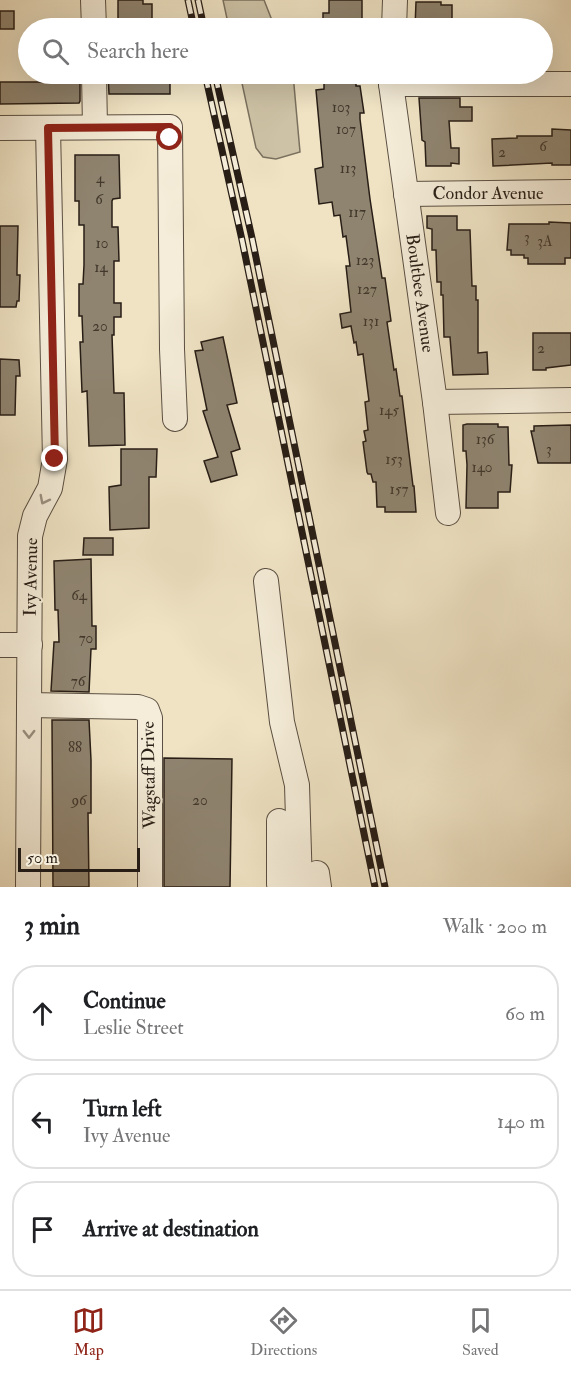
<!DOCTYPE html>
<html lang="en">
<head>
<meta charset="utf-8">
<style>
	body { margin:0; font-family:"IM FELL Double Pica",serif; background:#f2f2f2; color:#202124 }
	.scale { position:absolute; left:18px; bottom:15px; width:122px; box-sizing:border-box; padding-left:6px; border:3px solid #281e16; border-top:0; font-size:16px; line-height:21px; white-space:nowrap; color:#281e16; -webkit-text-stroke:4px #f5edd9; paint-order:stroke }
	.stop { position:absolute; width:18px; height:18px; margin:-14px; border:4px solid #8f2418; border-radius:50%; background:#fff }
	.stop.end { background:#8f2418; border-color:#fff; box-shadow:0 2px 6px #0008 }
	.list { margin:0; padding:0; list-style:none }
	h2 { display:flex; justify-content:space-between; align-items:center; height:78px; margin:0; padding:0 24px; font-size:26px }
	h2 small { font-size:20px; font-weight:400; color:#757577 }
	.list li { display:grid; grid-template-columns:39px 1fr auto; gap:18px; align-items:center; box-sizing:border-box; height:96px; margin:0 12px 12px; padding:0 12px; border:2px solid #e0e0e0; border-radius:24px }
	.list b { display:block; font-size:22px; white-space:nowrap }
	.list p { margin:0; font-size:20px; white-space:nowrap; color:#757577 }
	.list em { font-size:20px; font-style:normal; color:#757577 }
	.icon { flex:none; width:33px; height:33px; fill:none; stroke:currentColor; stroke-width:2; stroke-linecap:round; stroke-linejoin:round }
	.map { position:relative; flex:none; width:571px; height:887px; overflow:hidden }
	.search { position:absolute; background:#fff; box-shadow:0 6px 24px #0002; left:18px; right:18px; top:18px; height:66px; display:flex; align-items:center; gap:15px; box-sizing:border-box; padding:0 21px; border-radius:33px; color:#757577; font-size:22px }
	.sheet { height:402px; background:#fff }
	nav { display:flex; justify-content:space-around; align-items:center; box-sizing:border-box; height:84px; border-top:2px solid #e0e0e0; background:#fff; font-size:16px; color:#757577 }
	nav a { display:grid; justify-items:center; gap:3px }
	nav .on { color:#8f2418 }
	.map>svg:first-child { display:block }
	.green { fill:#cdc2a6; stroke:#7a705e; stroke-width:1.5 }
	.building { fill:#8f8470; stroke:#281e16; stroke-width:1.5 }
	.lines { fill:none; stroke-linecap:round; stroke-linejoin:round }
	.minor-casing { stroke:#5a4f42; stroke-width:26 }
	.minor { stroke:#f5edd9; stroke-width:24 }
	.rail-casing { stroke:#281e16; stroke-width:7 }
	.rail { stroke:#f5edd9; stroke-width:4.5; stroke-dasharray:14; stroke-linecap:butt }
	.oneway { stroke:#999081 }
	.route { stroke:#8f2418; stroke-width:8 }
	.labels { text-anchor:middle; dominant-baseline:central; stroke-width:4.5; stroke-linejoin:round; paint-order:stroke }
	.number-label { font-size:15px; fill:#42382c }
	.street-label { font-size:18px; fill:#281e16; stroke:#f5edd9 }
</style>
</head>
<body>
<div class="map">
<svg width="571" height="887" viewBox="0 0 571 887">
	<rect width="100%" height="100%" fill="#efe3c4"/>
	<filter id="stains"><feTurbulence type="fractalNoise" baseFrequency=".00333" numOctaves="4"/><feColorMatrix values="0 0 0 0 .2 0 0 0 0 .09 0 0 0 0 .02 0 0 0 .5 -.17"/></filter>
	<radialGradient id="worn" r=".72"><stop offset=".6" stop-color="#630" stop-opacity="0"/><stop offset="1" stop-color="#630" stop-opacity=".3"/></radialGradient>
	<g class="green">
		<path d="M 223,0 L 264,0 L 275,28 L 229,28 Z"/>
		<path d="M 240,74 L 293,74 L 300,152 L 276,159 L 263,157 L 256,148 Z"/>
	</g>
	<g class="building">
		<path d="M 118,0 L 143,0 L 143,4 L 152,4 L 152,28 L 118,28 Z"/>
		<path d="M 329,0 L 362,0 L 362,26 L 323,26 L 323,13 L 329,13 Z"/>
		<path d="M 416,2 L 441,2 L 441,5 L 452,5 L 452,27 L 440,26 L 440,28 L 415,28 Z"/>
		<rect x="0" y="11" width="14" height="18"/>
		<path d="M 108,74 L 170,74 L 170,94 L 109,94 Z"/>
		<path d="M 324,74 L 356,74 L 356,86 L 360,86 L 364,113 L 360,113 L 360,119 L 370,199 L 382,278 L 385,278 L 391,321 L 387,322 L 394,370 L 396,369 L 400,396 L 402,396 L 413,486 L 414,486 L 416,512 L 385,512 L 385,507 L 377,507 L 376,482 L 373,482 L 371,474 L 368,474 L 367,472 L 363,442 L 366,441 L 364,431 L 368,430 L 365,402 L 369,401 L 363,354 L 358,355 L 356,342 L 354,343 L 351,326 L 342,328 L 340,314 L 351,312 L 346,266 L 350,266 L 346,236 L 343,237 L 340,215 L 334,216 L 332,202 L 319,204 L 315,169 L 323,167 L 316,90 L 324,89 Z"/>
		<path d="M 0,82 L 80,82 L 80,101 L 79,103 L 0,104 Z"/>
		<path d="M 419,98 L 460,98 L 460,107 L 472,107 L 472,121 L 449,121 L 451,148 L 459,148 L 459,164 L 451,163 L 451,166 L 426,166 L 425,142 L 422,140 Z"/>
		<path d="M 552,129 L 571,130 L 571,165 L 552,165 L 552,163 L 493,166 L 492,139 L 517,138 L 517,136 L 552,136 Z"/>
		<path d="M 75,155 L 119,155 L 120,198 L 113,199 L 112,201 L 112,227 L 118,227 L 119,261 L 114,261 L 114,303 L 121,303 L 121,317 L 114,317 L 114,335 L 112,335 L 114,393 L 124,393 L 125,445 L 89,446 L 87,391 L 82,392 L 80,342 L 83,342 L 82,316 L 79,316 L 79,284 L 83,284 L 84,265 L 84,225 L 79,225 L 79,201 L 75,201 Z"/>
		<path d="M 427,216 L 457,216 L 457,230 L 470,230 L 472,286 L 476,286 L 476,300 L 478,300 L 478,353 L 487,352 L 488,374 L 453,375 L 450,337 L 444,337 L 443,295 L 441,295 L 441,282 L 437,282 L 436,250 L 432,250 L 432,229 L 427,228 Z"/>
		<path d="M 549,222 L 571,223 L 571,258 L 565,258 L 565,264 L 528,264 L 528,258 L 524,258 L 524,255 L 511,255 L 511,250 L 507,250 L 509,224 L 549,224 Z"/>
		<path d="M 0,226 L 18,226 L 17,270 L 17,275 L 20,275 L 19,301 L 17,301 L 16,307 L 0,307 Z"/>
		<path d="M 533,333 L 571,333 L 571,365 L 546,368 L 546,370 L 533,370 Z"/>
		<path d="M 223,337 L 237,403 L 227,405 L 240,449 L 231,452 L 237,475 L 211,482 L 204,461 L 218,457 L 203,411 L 207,410 L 195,351 L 203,350 L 201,342 Z"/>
		<path d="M 0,359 L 19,360 L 20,376 L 16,376 L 15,415 L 0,415 Z"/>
		<path d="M 467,424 L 498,424 L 498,427 L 508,427 L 509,465 L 512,465 L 510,492 L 498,492 L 498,508 L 466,508 L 467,465 L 466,451 L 463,451 L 463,425 Z"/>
		<path d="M 571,425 L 571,463 L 538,463 L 531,431 L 534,431 L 534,426 Z"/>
		<path d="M 121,449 L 157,449 L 156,477 L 149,477 L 149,528 L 110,530 L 109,487 L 121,485 Z"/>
		<path d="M 84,538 L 113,538 L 113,555 L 83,555 Z"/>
		<path d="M 91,559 L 92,626 L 96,626 L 96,649 L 91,649 L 89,692 L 51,691 L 54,642 L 59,642 L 58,610 L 55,610 L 54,561 Z"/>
		<path d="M 52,720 L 89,720 L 91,760 L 91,813 L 88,813 L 89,887 L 53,887 Z"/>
		<path d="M 164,758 L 232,759 L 230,887 L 164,887 Z"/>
	</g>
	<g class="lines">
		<g class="minor-casing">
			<g id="minor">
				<path d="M 93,0 L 94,28"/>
				<path d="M 394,28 L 395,0"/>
				<path d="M 94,74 L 95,127"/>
				<path d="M 392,74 L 391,84 L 435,402 L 448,513"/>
				<path d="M 391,84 L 571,84"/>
				<path d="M 0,128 L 170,127 L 172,349 L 175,419"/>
				<path d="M 406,194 L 571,192"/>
				<path d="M 435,402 L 571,400"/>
				<path d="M 266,581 L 282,722 L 297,785 L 300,887"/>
				<path d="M 0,645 L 30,645"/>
				<path d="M 29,705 L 138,707 L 147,710 L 150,718 L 150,887"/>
				<path d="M 279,821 L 279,884 L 300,882"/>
				<path d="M 317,873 L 319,887"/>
				<path d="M 28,887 L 30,536 L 35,516 L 50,488 L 55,459 L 48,128"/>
			</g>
		</g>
		<use href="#minor" class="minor"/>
		<g class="rail-casing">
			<g id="rail">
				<path d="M 188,0 L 194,28"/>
				<path d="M 198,0 L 204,28"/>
				<path d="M 205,74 L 242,240 L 375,887"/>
				<path d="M 215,74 L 252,238 L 385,887"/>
			</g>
		</g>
		<use href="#rail" class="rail"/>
	</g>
	<defs><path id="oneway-chevron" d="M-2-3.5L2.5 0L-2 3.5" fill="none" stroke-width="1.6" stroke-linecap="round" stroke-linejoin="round" transform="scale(1.5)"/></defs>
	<g class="oneway">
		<use href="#oneway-chevron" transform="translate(44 500) rotate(117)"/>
		<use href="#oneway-chevron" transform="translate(29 734) rotate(90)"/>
	</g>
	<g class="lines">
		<path class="route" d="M 55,459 L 48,128 L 170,127 L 170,138"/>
	</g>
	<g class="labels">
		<g class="number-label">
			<text x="341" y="107">103</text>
			<text x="346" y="129">107</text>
			<text x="543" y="146">6</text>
			<text x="502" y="152">2</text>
			<text x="348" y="168">113</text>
			<text x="100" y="178">4</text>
			<text x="99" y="199">6</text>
			<text x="357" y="212">117</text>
			<text x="527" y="237">3</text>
			<text x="545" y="241">3A</text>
			<text x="102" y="243">10</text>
			<text x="365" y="260">123</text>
			<text x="101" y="267">14</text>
			<text x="367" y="289">127</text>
			<text x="371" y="321">131</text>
			<text x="100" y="326">20</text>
			<text x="541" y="348">2</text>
			<text x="389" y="410">145</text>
			<text x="485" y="439">136</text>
			<text x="549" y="449">3</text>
			<text x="394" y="459">153</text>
			<text x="482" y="467">140</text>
			<text x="399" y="489">157</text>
			<text x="79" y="595">64</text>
			<text x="86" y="638">70</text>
			<text x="78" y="681">76</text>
			<text x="75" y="747">88</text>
			<text x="79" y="800">96</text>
			<text x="200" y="800">20</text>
		</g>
		<g class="street-label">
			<text x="488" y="193">Condor Avenue</text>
			<text transform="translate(420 293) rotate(82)">Boultbee Avenue</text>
			<text transform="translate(31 577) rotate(-89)">Ivy Avenue</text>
			<text transform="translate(149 775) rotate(-91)">Wagstaff Drive</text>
		</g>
	</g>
	<rect width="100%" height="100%" filter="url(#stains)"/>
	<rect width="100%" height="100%" fill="url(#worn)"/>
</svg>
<div class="scale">50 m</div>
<div class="stop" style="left:170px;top:138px"></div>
<div class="stop end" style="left:55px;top:459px"></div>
<div class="search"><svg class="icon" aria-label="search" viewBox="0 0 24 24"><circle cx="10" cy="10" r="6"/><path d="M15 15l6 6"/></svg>Search here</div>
</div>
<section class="sheet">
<h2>3 min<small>Walk · 200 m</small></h2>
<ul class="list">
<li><svg class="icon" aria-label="ahead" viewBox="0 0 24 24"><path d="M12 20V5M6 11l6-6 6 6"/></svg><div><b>Continue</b><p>Leslie Street</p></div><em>60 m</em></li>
<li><svg class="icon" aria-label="left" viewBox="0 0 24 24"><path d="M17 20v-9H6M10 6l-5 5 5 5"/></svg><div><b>Turn left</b><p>Ivy Avenue</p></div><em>140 m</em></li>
<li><svg class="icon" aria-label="arrive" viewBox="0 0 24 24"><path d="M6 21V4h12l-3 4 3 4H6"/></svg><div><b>Arrive at destination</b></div></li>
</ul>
</section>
<nav>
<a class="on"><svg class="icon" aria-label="map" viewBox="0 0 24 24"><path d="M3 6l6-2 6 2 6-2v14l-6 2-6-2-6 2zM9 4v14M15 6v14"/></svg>Map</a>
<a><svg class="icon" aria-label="directions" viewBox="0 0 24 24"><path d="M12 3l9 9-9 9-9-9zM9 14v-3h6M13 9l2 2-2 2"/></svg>Directions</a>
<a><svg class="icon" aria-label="saved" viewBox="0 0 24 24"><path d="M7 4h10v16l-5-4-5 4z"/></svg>Saved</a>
</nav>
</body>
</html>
